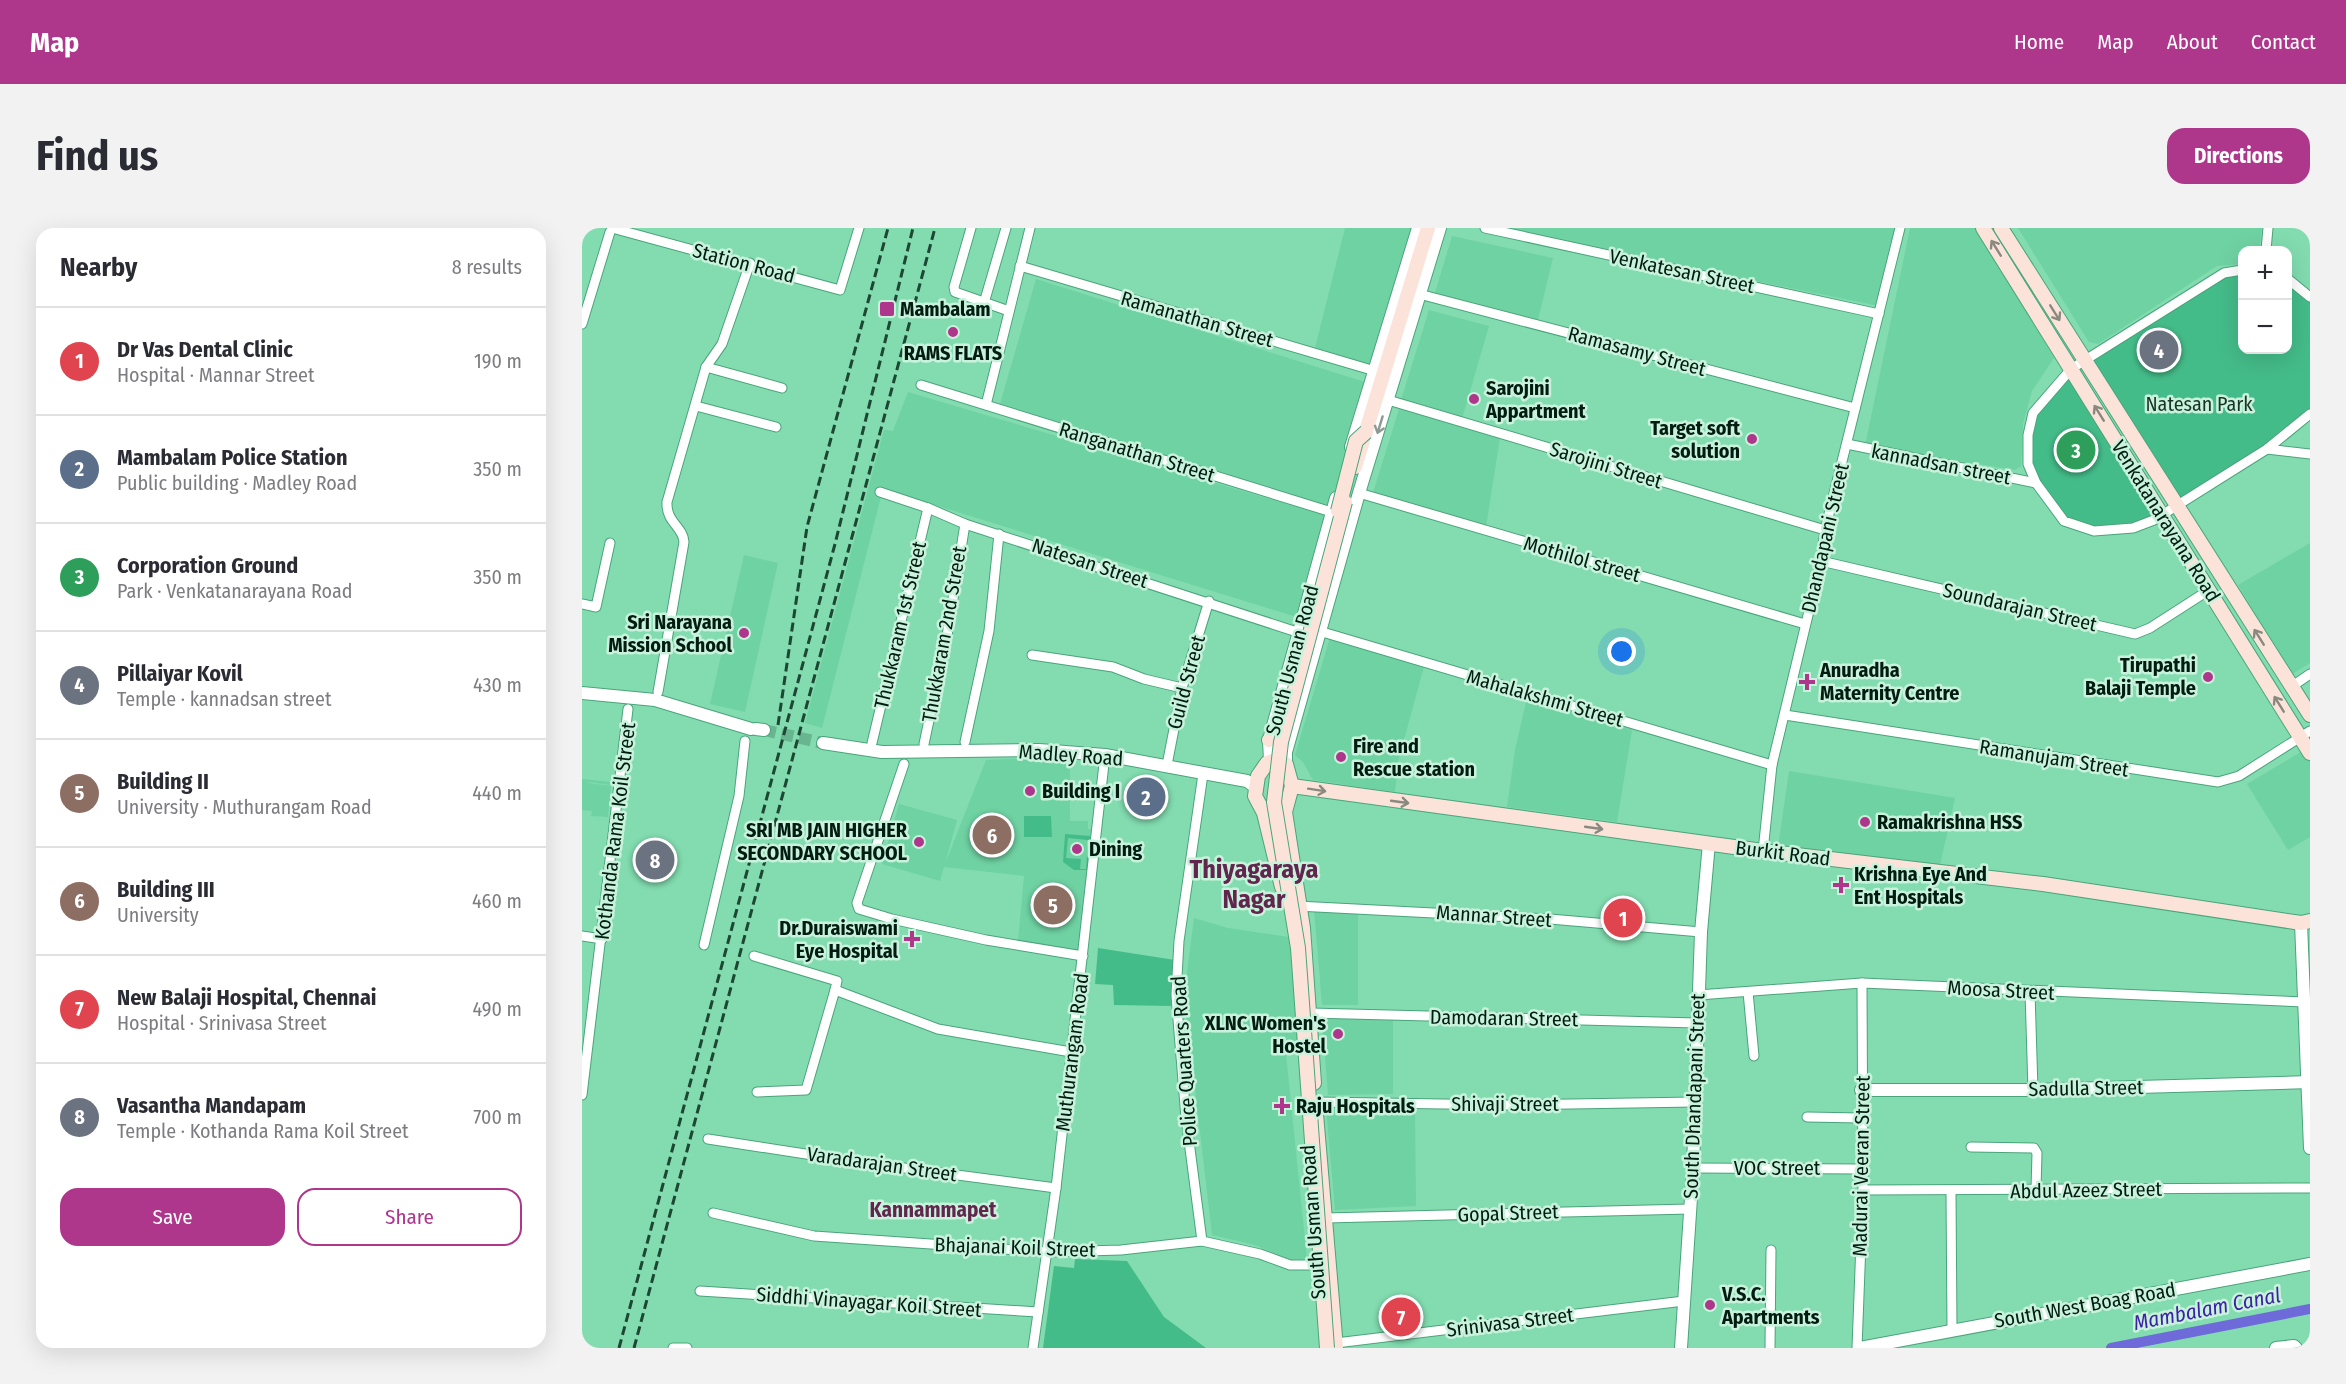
<!DOCTYPE html>
<html lang="en">
<head>
<meta charset="utf-8">
<style>
	body { margin:0; font-family:"Fira Sans Condensed",sans-serif; background:#f2f2f3; color:#2b2b33 }
	.controls { position:absolute; right:18px; top:18px; display:grid; overflow:hidden; border-radius:12px; box-shadow:0 6px 24px #0002 }
	.controls button { width:54px; height:54px; display:grid; place-items:center; padding:0; border:0; border-bottom:2px solid #e1e1e2; background:#fff; color:#2b2b33; font:30px sans-serif }
	.you { position:absolute; left:1040px; top:424px; width:21px; height:21px; margin:-15px; border:4px solid #fff; border-radius:50%; background:#1a73e8; box-shadow:0 0 0 9px #1a73e833 }
	.badge { display:grid; place-items:center; width:39px; height:39px; border-radius:50%; background:#ae368b; color:#fff; font-size:20px; font-weight:700 }
	.pin { position:absolute; translate:-50% -50%; border:3px solid #fff; box-shadow:0 2px 6px #0006 }
	.list { margin:0; padding:0; list-style:none }
	h2 { display:flex; justify-content:space-between; align-items:center; height:78px; margin:0; padding:0 24px; font-size:26px }
	h2 small { font-size:20px; font-weight:400; color:#7c7c81 }
	.list li { display:grid; grid-template-columns:39px 1fr auto; gap:18px; align-items:center; box-sizing:border-box; height:108px; padding:0 24px; border-top:2px solid #e1e1e2 }
	.list b { display:block; font-size:22px; white-space:nowrap }
	.list p { margin:0; font-size:20px; white-space:nowrap; color:#7c7c81 }
	.list em { font-size:20px; font-style:normal; color:#7c7c81 }
	.actions { display:flex; gap:12px; padding:18px 24px }
	.actions a { flex:1; padding:14px 0; border:2px solid #ae368b; border-radius:18px; text-align:center; font-size:21px; color:#ae368b }
	.actions .main { background:#ae368b; color:#fff }
	.map { position:relative; flex:none; width:1728px; height:1120px; overflow:hidden; border-radius:18px }
	header { display:flex; align-items:center; gap:36px; box-sizing:border-box; height:84px; padding:0 30px; background:#ae368b; color:#fff }
	header strong { font-size:28px }
	nav { display:flex; gap:33px; margin-inline-start:auto; font-size:21px }
	.intro { display:flex; align-items:center; justify-content:space-between; box-sizing:border-box; height:144px; padding:0 36px }
	h1 { margin:0; font-size:42px }
	.button { padding:15px 27px; border-radius:18px; background:#ae368b; color:#fff; font-size:21px; font-weight:700 }
	main { display:flex; gap:36px; padding:0 36px }
	aside { flex:1; background:#fff; border-radius:18px; box-shadow:0 6px 24px #0002 }
	.map>svg:first-child { display:block }
	.built { fill:#6fd2a3 }
	.green { fill:#44bc89; fill-rule:evenodd }
	.lines { fill:none; stroke-linecap:round; stroke-linejoin:round }
	.canal { stroke:#6e6ad9; stroke-width:10 }
	.tertiary-tunnel { stroke:#68b690; stroke-width:12; stroke-dasharray:12 6; stroke-linecap:butt }
	.minor-casing { stroke:#4aa47b; stroke-width:11 }
	.tertiary-casing { stroke:#4aa47b; stroke-width:14 }
	.secondary-casing { stroke:#4aa47b; stroke-width:16 }
	.minor { stroke:#fff; stroke-width:9 }
	.tertiary { stroke:#fff; stroke-width:12 }
	.secondary { stroke:#fbe3da; stroke-width:14 }
	.rail { stroke:#1d4633; stroke-width:3; stroke-dasharray:9 4.5; stroke-linecap:butt }
	.secondary-bridge-casing { stroke:#4aa47b; stroke-width:16; stroke-linecap:butt }
	.secondary-bridge { stroke:#fbe3da; stroke-width:14 }
	.oneway { stroke:#8a897f }
	.oneway2 { stroke:#8d9993 }
	.poi-dot { fill:#ae368b; stroke:#c8f2db; stroke-width:2 }
	.labels { text-anchor:middle; dominant-baseline:central; stroke-width:5; stroke-linejoin:round; paint-order:stroke }
	.street-label { font-size:20px; fill:#011c10; stroke:#c8f2db }
	.poi-label { font-size:20px; font-weight:bold; fill:#011c10; stroke:#c8f2db; text-anchor:start }
	.park-label { font-size:20px; fill:#193326; stroke:#c8f2db }
	.neighbourhood-label { font-size:21px; font-weight:bold; fill:#61264e; stroke:#c8f2db }
	.water-label { font-size:21px; font-style:italic; fill:#3c21a6; stroke:#c8f2db }
	.district-label { font-size:26px; font-weight:bold; fill:#61264e; stroke:#c8f2db }
</style>
</head>
<body>
<header>
<strong>Map</strong>
<nav><a>Home</a><a>Map</a><a>About</a><a>Contact</a></nav>
</header>
<div class="intro"><h1>Find us</h1><a class="button">Directions</a></div>
<main>
<aside>
<h2>Nearby<small>8 results</small></h2>
<ul class="list">
<li><span class="badge" style="background:#e0444e">1</span><div><b>Dr Vas Dental Clinic</b><p>Hospital · Mannar Street</p></div><em>190 m</em></li>
<li><span class="badge" style="background:#5c6f8a">2</span><div><b>Mambalam Police Station</b><p>Public building · Madley Road</p></div><em>350 m</em></li>
<li><span class="badge" style="background:#2e9e5b">3</span><div><b>Corporation Ground</b><p>Park · Venkatanarayana Road</p></div><em>350 m</em></li>
<li><span class="badge" style="background:#6b7280">4</span><div><b>Pillaiyar Kovil</b><p>Temple · kannadsan street</p></div><em>430 m</em></li>
<li><span class="badge" style="background:#8d6e63">5</span><div><b>Building II</b><p>University · Muthurangam Road</p></div><em>440 m</em></li>
<li><span class="badge" style="background:#8d6e63">6</span><div><b>Building III</b><p>University</p></div><em>460 m</em></li>
<li><span class="badge" style="background:#e0444e">7</span><div><b>New Balaji Hospital, Chennai</b><p>Hospital · Srinivasa Street</p></div><em>490 m</em></li>
<li><span class="badge" style="background:#6b7280">8</span><div><b>Vasantha Mandapam</b><p>Temple · Kothanda Rama Koil Street</p></div><em>700 m</em></li>
</ul>
<div class="actions"><a class="main">Save</a><a>Share</a></div>
</aside>
<div class="map">
<svg width="1728" height="1120" viewBox="0 0 1728 1120">
	<rect width="100%" height="100%" fill="#82dcb0"/>
	<g class="built">
		<path d="M 763,0 L 832,0 L 789,143 L 732,124 Z"/>
		<path d="M 915,0 L 1313,0 L 1297,78 Z"/>
		<path d="M 1328,0 L 1396,0 L 1472,130 L 1450,163 L 1441,196 L 1439,238 L 1433,242 L 1283,218 Z"/>
		<path d="M 1436,0 L 1680,0 L 1677,22 L 1660,22 L 1660,36 L 1635,38 L 1516,116 L 1507,114 Z"/>
		<path d="M 870,8 L 971,30 L 956,92 L 852,68 Z"/>
		<path d="M 454,51 L 786,155 L 754,282 L 418,176 Z"/>
		<path d="M 847,82 L 907,98 L 880,191 L 819,172 Z"/>
		<path d="M 326,164 L 752,290 L 721,391 L 301,261 L 240,500 L 223,495 L 302,202 L 311,203 Z"/>
		<path d="M 817,181 L 918,210 L 904,299 L 790,268 Z"/>
		<path d="M 1728,315 L 1728,435 L 1709,447 L 1656,357 Z"/>
		<path d="M 162,327 L 196,335 L 163,484 L 128,476 Z"/>
		<path d="M 749,406 L 843,435 L 816,534 L 813,564 L 731,552 L 721,534 L 713,527 Z"/>
		<path d="M 945,470 L 1050,502 L 1035,594 L 925,579 L 933,522 Z"/>
		<path d="M 1722,522 L 1728,532 L 1728,609 L 1706,622 L 1665,556 Z"/>
		<path d="M 486,528 L 488,544 L 488,593 L 506,593 L 506,601 L 512,602 L 499,725 L 436,714 L 442,648 L 362,639 L 358,653 L 300,636 L 317,576 L 375,592 L 363,636 L 404,532 Z"/>
		<path d="M 1207,543 L 1373,570 L 1358,637 L 1196,619 Z"/>
		<path d="M 0,551 L 29,554 L 29,557 L 6,554 L 5,561 L 6,555 L 29,558 L 26,589 L 9,588 L 10,583 L 0,582 Z"/>
		<path d="M 732,682 L 776,684 L 776,777 L 740,777 Z"/>
		<path d="M 612,690 L 646,700 L 707,709 L 717,814 L 704,826 L 725,1031 L 710,1033 L 673,1017 L 630,1007 L 602,767 Z"/>
		<path d="M 740,791 L 811,791 L 811,866 L 746,867 Z"/>
		<path d="M 744,880 L 833,881 L 834,978 L 753,982 Z"/>
	</g>
	<g class="green">
		<path d="M 1643,47 L 1660,47 L 1660,122 L 1706,122 L 1706,54 L 1728,66 L 1728,187 L 1679,223 L 1595,273 L 1507,134 Z"/>
		<path d="M 1489,145 L 1578,281 C 1555,302 1509,309 1483,291 C 1478,287 1473,278 1469,272 C 1452,248 1438,217 1453,187 C 1461,172 1478,158 1489,145 Z"/>
		<path d="M 442,588 L 469,588 L 470,609 L 442,609 Z"/>
		<path d="M 483,606 L 508,608 L 506,642 L 492,642 L 481,634 ZM 486,610 L 506,612 L 504,641 L 498,641 L 499,631 L 484,630 Z"/>
		<path d="M 516,720 L 593,732 L 589,778 L 532,777 L 531,757 L 513,756 Z"/>
		<path d="M 493,1031 L 545,1033 L 582,1089 L 624,1120 L 461,1120 L 472,1038 L 492,1040 Z"/>
	</g>
	<g class="lines">
		<path class="canal" d="M 1529,1120 L 1728,1081"/>
		<path class="tertiary-tunnel" d="M 182,502 L 241,515"/>
		<g class="minor-casing">
			<g id="minor">
				<path d="M 30,0 L 258,62 L 277,0"/>
				<path d="M 389,0 L 372,59 L 373,64 L 427,83"/>
				<path d="M 903,0 L 1297,86"/>
				<path d="M 1684,22 L 1686,0"/>
				<path d="M 438,38 L 793,143"/>
				<path d="M 1660,42 L 1642,45 L 1489,141 L 1451,185 L 1446,207 L 1446,236 L 1454,255 L 1482,293 L 1512,303 L 1551,300 L 1572,292 L 1685,221 L 1728,186"/>
				<path d="M 1706,51 L 1728,69"/>
				<path d="M 837,66 L 1273,180"/>
				<path d="M 402,75 L 424,0"/>
				<path d="M 0,96 L 28,4"/>
				<path d="M 124,139 L 200,160"/>
				<path d="M 339,157 L 756,286"/>
				<path d="M 806,172 L 1243,302"/>
				<path d="M 404,177 L 448,0"/>
				<path d="M 114,178 L 194,199"/>
				<path d="M 1265,216 L 1454,255"/>
				<path d="M 1685,221 L 1728,226"/>
				<path d="M 298,264 L 346,280 L 383,296 L 718,405"/>
				<path d="M 777,265 L 1223,396"/>
				<path d="M 1239,333 L 1553,406 L 1568,400 L 1627,362"/>
				<path d="M 0,376 L 14,379 L 28,315"/>
				<path d="M 737,403 L 1190,537"/>
				<path d="M 450,427 L 531,439 L 562,451 L 600,460"/>
				<path d="M 1709,459 L 1728,446"/>
				<path d="M 76,464 L 102,314 C 101,298 84,295 85,274 L 124,139 L 140,116 L 168,35"/>
				<path d="M 1203,487 L 1636,554 L 1657,548 L 1728,503"/>
				<path d="M 383,514 L 407,403 L 417,306"/>
				<path d="M 290,515 L 346,280"/>
				<path d="M 342,516 L 366,402 L 383,296"/>
				<path d="M 322,536 L 275,675 L 277,681 L 310,691 L 404,712 L 501,728"/>
				<path d="M 585,537 L 600,460 L 627,373"/>
				<path d="M 1181,623 L 1190,537 L 1239,333 L 1243,302 L 1318,0"/>
				<path d="M 715,678 L 968,691 L 1119,704"/>
				<path d="M 0,708 L 20,711"/>
				<path d="M 122,717 L 157,568 L 163,513"/>
				<path d="M 172,728 L 255,753 L 253,762"/>
				<path d="M 1166,764 L 1172,828"/>
				<path d="M 1448,764 L 1451,862"/>
				<path d="M 1116,767 L 1280,755 L 1722,774"/>
				<path d="M 728,785 L 1115,795"/>
				<path d="M 175,864 L 224,862 L 253,762 L 356,801 L 489,824"/>
				<path d="M 0,867 L 46,481"/>
				<path d="M 733,874 L 926,877 L 1113,874"/>
				<path d="M 1225,889 L 1279,890"/>
				<path d="M 126,911 L 269,933 L 474,960"/>
				<path d="M 1389,919 L 1452,920 L 1455,925 L 1454,962"/>
				<path d="M 1111,940 L 1279,941"/>
				<path d="M 1281,962 L 1728,960"/>
				<path d="M 1369,964 L 1370,1101"/>
				<path d="M 131,985 L 232,1008 L 467,1024 L 539,1022 L 620,1013 L 678,1026 L 708,1037 L 735,1037"/>
				<path d="M 744,990 L 1108,981"/>
				<path d="M 620,1013 L 604,890 L 594,767 L 597,713 L 621,546"/>
				<path d="M 118,1063 L 456,1084"/>
				<path d="M 754,1115 L 1102,1073"/>
				<path d="M 91,1120 L 105,1120"/>
				<path d="M 451,1120 L 474,960 L 523,527"/>
				<path d="M 1188,1120 L 1189,1022"/>
				<path d="M 1275,1120 L 1281,962 L 1280,755"/>
			</g>
		</g>
		<g class="tertiary-casing">
			<g id="tertiary">
				<path d="M 769,219 L 836,0"/>
				<path d="M 0,465 L 73,472 L 169,501"/>
				<path d="M 174,501 L 182,502"/>
				<path d="M 241,515 L 300,524 L 457,522 L 523,527 L 665,553 L 673,559"/>
				<path d="M 688,533 L 687,512 L 754,270"/>
				<path d="M 704,534 L 704,524 L 777,265 L 858,0"/>
				<path d="M 1719,695 L 1728,920"/>
				<path d="M 1279,862 L 1451,862 L 1728,854"/>
				<path d="M 1099,1120 L 1111,940 L 1119,704 L 1127,615"/>
				<path d="M 1278,1120 L 1728,1036"/>
				<path d="M 1694,1120 L 1712,1118 L 1714,1120"/>
			</g>
		</g>
		<g class="secondary-casing">
			<g id="secondary">
				<path d="M 1401,0 L 1728,525"/>
				<path d="M 1419,0 L 1728,487"/>
				<path d="M 773,239 L 846,0"/>
				<path d="M 687,512 L 693,509 L 700,486"/>
				<path d="M 710,558 L 1181,623 L 1461,656 L 1719,695 L 1728,693"/>
				<path d="M 700,659 L 682,585 L 673,568 L 676,548 L 685,535 L 693,532 L 704,536 L 710,558 L 703,584 L 721,700 L 732,855"/>
				<path d="M 734,886 L 754,1120"/>
			</g>
		</g>
		<use href="#minor" class="minor"/>
		<use href="#tertiary" class="tertiary"/>
		<use href="#secondary" class="secondary"/>
		<g class="rail">
			<path d="M 196,497 L 225,299 L 306,0"/>
			<path d="M 37,1120 L 253,316 L 331,0"/>
			<path d="M 52,1120 L 353,0"/>
		</g>
		<g class="secondary-bridge-casing">
			<g id="secondary-bridge">
				<path d="M 756,283 L 774,213 L 784,204"/>
				<path d="M 745,1120 L 716,720 L 692,574 L 699,514 L 763,274"/>
			</g>
		</g>
		<use href="#secondary-bridge" class="secondary-bridge"/>
	</g>
	<defs><path id="oneway-shaft" d="M-6 0H5M1.5-3L5.5 0L1.5 3" fill="none" stroke-width="1.6" stroke-linecap="round" stroke-linejoin="round" transform="scale(1.5)"/></defs>
	<g class="oneway">
		<use href="#oneway-shaft" transform="translate(1414 20) rotate(-122)"/>
		<use href="#oneway-shaft" transform="translate(1473 85) rotate(58)"/>
		<use href="#oneway-shaft" transform="translate(1517 185) rotate(-122)"/>
		<use href="#oneway-shaft" transform="translate(1677 409) rotate(-122)"/>
		<use href="#oneway-shaft" transform="translate(1697 476) rotate(-122)"/>
		<use href="#oneway-shaft" transform="translate(735 562) rotate(9)"/>
		<use href="#oneway-shaft" transform="translate(818 574) rotate(8)"/>
		<use href="#oneway-shaft" transform="translate(1012 600) rotate(8)"/>
	</g>
	<use class="oneway2" href="#oneway-shaft" transform="translate(798 197) rotate(107)"/>
	<g class="poi-dot">
		<rect x="297" y="73" width="16" height="16" rx="3"/>
		<circle cx="371" cy="104" r="6"/>
		<circle cx="892" cy="171" r="6"/>
		<circle cx="1170" cy="211" r="6"/>
		<circle cx="162" cy="405" r="6"/>
		<circle cx="1626" cy="449" r="6"/>
		<path d="M1222 445h6v6h6v6h-6v6h-6v-6h-6v-6h6z"/>
		<circle cx="759" cy="529" r="6"/>
		<circle cx="448" cy="563" r="6"/>
		<circle cx="1283" cy="594" r="6"/>
		<circle cx="337" cy="614" r="6"/>
		<circle cx="495" cy="621" r="6"/>
		<path d="M1256 648h6v6h6v6h-6v6h-6v-6h-6v-6h6z"/>
		<path d="M327 702h6v6h6v6h-6v6h-6v-6h-6v-6h6z"/>
		<circle cx="756" cy="806" r="6"/>
		<path d="M697 869h6v6h6v6h-6v6h-6v-6h-6v-6h6z"/>
		<circle cx="1128" cy="1077" r="6"/>
	</g>
	<g class="labels">
		<g class="street-label">
			<text transform="translate(162 35) rotate(15)">Station Road</text>
			<text transform="translate(1100 43) rotate(12)">Venkatesan Street</text>
			<text transform="translate(615 91) rotate(16)">Ramanathan Street</text>
			<text transform="translate(1055 123) rotate(15)">Ramasamy Street</text>
			<text transform="translate(555 224) rotate(17)">Ranganathan Street</text>
			<text transform="translate(1359 236) rotate(11)">kannadsan street</text>
			<text transform="translate(1024 237) rotate(17)">Sarojini Street</text>
			<text transform="translate(1584 293) rotate(58)">Venkatanarayana Road</text>
			<text transform="translate(1243 310) rotate(-77)">Dhandapani Street</text>
			<text transform="translate(1000 331) rotate(16)">Mothilol street</text>
			<text transform="translate(508 335) rotate(18)">Natesan Street</text>
			<text transform="translate(1438 379) rotate(13)">Soundarajan Street</text>
			<text transform="translate(318 397) rotate(-77)">Thukkaram 1st Street</text>
			<text transform="translate(362 406) rotate(-80)">Thukkaram 2nd Street</text>
			<text transform="translate(710 432) rotate(-75)">South Usman Road</text>
			<text transform="translate(604 454) rotate(-75)">Guild Street</text>
			<text transform="translate(963 470) rotate(16)">Mahalakshmi Street</text>
			<text transform="translate(489 527) rotate(4)">Madley Road</text>
			<text transform="translate(1472 530) rotate(9)">Ramanujam Street</text>
			<text transform="translate(33 603) rotate(-83)">Kothanda Rama Koil Street</text>
			<text transform="translate(1201 625) rotate(7)">Burkit Road</text>
			<text transform="translate(912 688) rotate(4)">Mannar Street</text>
			<text transform="translate(1419 762) rotate(3)">Moosa Street</text>
			<text transform="translate(922 790) rotate(1)">Damodaran Street</text>
			<text transform="translate(490 824) rotate(-83)">Muthurangam Road</text>
			<text transform="translate(602 833) rotate(-94)">Police Quarters Road</text>
			<text transform="translate(1504 860) rotate(-1)">Sadulla Street</text>
			<text transform="translate(1112 868) rotate(-88)">South Dhandapani Street</text>
			<text x="923" y="876">Shivaji Street</text>
			<text transform="translate(300 936) rotate(8)">Varadarajan Street</text>
			<text transform="translate(1279 938) rotate(-89)">Madurai Veeran Street</text>
			<text x="1195" y="940">VOC Street</text>
			<text transform="translate(1504 962) rotate(-1)">Abdul Azeez Street</text>
			<text transform="translate(926 985) rotate(-2)">Gopal Street</text>
			<text transform="translate(731 994) rotate(-94)">South Usman Road</text>
			<text transform="translate(433 1019) rotate(2)">Bhajanai Koil Street</text>
			<text transform="translate(287 1074) rotate(4)">Siddhi Vinayagar Koil Street</text>
			<text transform="translate(1503 1077) rotate(-10)">South West Boag Road</text>
			<text transform="translate(928 1094) rotate(-7)">Srinivasa Street</text>
		</g>
		<g class="poi-label">
			<text x="318" y="81">Mambalam</text>
			<text x="371" y="125" text-anchor="middle">RAMS FLATS</text>
			<text x="904" y="160">Sarojini<tspan x="904" dy="23">Appartment</tspan></text>
			<text x="1158" y="200" text-anchor="end">Target soft<tspan x="1158" dy="23">solution</tspan></text>
			<text x="150" y="394" text-anchor="end">Sri Narayana<tspan x="150" dy="23">Mission School</tspan></text>
			<text x="1614" y="437" text-anchor="end">Tirupathi<tspan x="1614" dy="23">Balaji Temple</tspan></text>
			<text x="1238" y="442">Anuradha<tspan x="1238" dy="23">Maternity Centre</tspan></text>
			<text x="771" y="518">Fire and<tspan x="771" dy="23">Rescue station</tspan></text>
			<text x="460" y="563">Building I</text>
			<text x="1295" y="594">Ramakrishna HSS</text>
			<text x="325" y="602" text-anchor="end">SRI MB JAIN HIGHER<tspan x="325" dy="23">SECONDARY SCHOOL</tspan></text>
			<text x="507" y="621">Dining</text>
			<text x="1272" y="646">Krishna Eye And<tspan x="1272" dy="23">Ent Hospitals</tspan></text>
			<text x="316" y="700" text-anchor="end">Dr.Duraiswami<tspan x="316" dy="23">Eye Hospital</tspan></text>
			<text x="744" y="795" text-anchor="end">XLNC Women's<tspan x="744" dy="23">Hostel</tspan></text>
			<text x="714" y="878">Raju Hospitals</text>
			<text x="1140" y="1066">V.S.C.<tspan x="1140" dy="23">Apartments</tspan></text>
		</g>
		<g class="park-label">
			<text x="1617" y="176">Natesan Park</text>
		</g>
		<g class="neighbourhood-label">
			<text x="351" y="982">Kannammapet</text>
		</g>
		<g class="water-label">
			<text transform="translate(1625 1081) rotate(-11)">Mambalam Canal</text>
		</g>
		<g class="district-label">
			<text x="672" y="641">Thiyagaraya<tspan x="672" dy="30">Nagar</tspan></text>
		</g>
	</g>
</svg>
<div class="controls">
<button>+</button>
<button>−</button>
</div>
<div class="you"></div>
<div class="pin badge" style="left:1041px;top:690px;background:#e0444e">1</div>
<div class="pin badge" style="left:564px;top:569px;background:#5c6f8a">2</div>
<div class="pin badge" style="left:1494px;top:222px;background:#2e9e5b">3</div>
<div class="pin badge" style="left:1577px;top:122px;background:#6b7280">4</div>
<div class="pin badge" style="left:471px;top:677px;background:#8d6e63">5</div>
<div class="pin badge" style="left:410px;top:607px;background:#8d6e63">6</div>
<div class="pin badge" style="left:819px;top:1089px;background:#e0444e">7</div>
<div class="pin badge" style="left:73px;top:632px;background:#6b7280">8</div>
</div>
</main>
</body>
</html>
